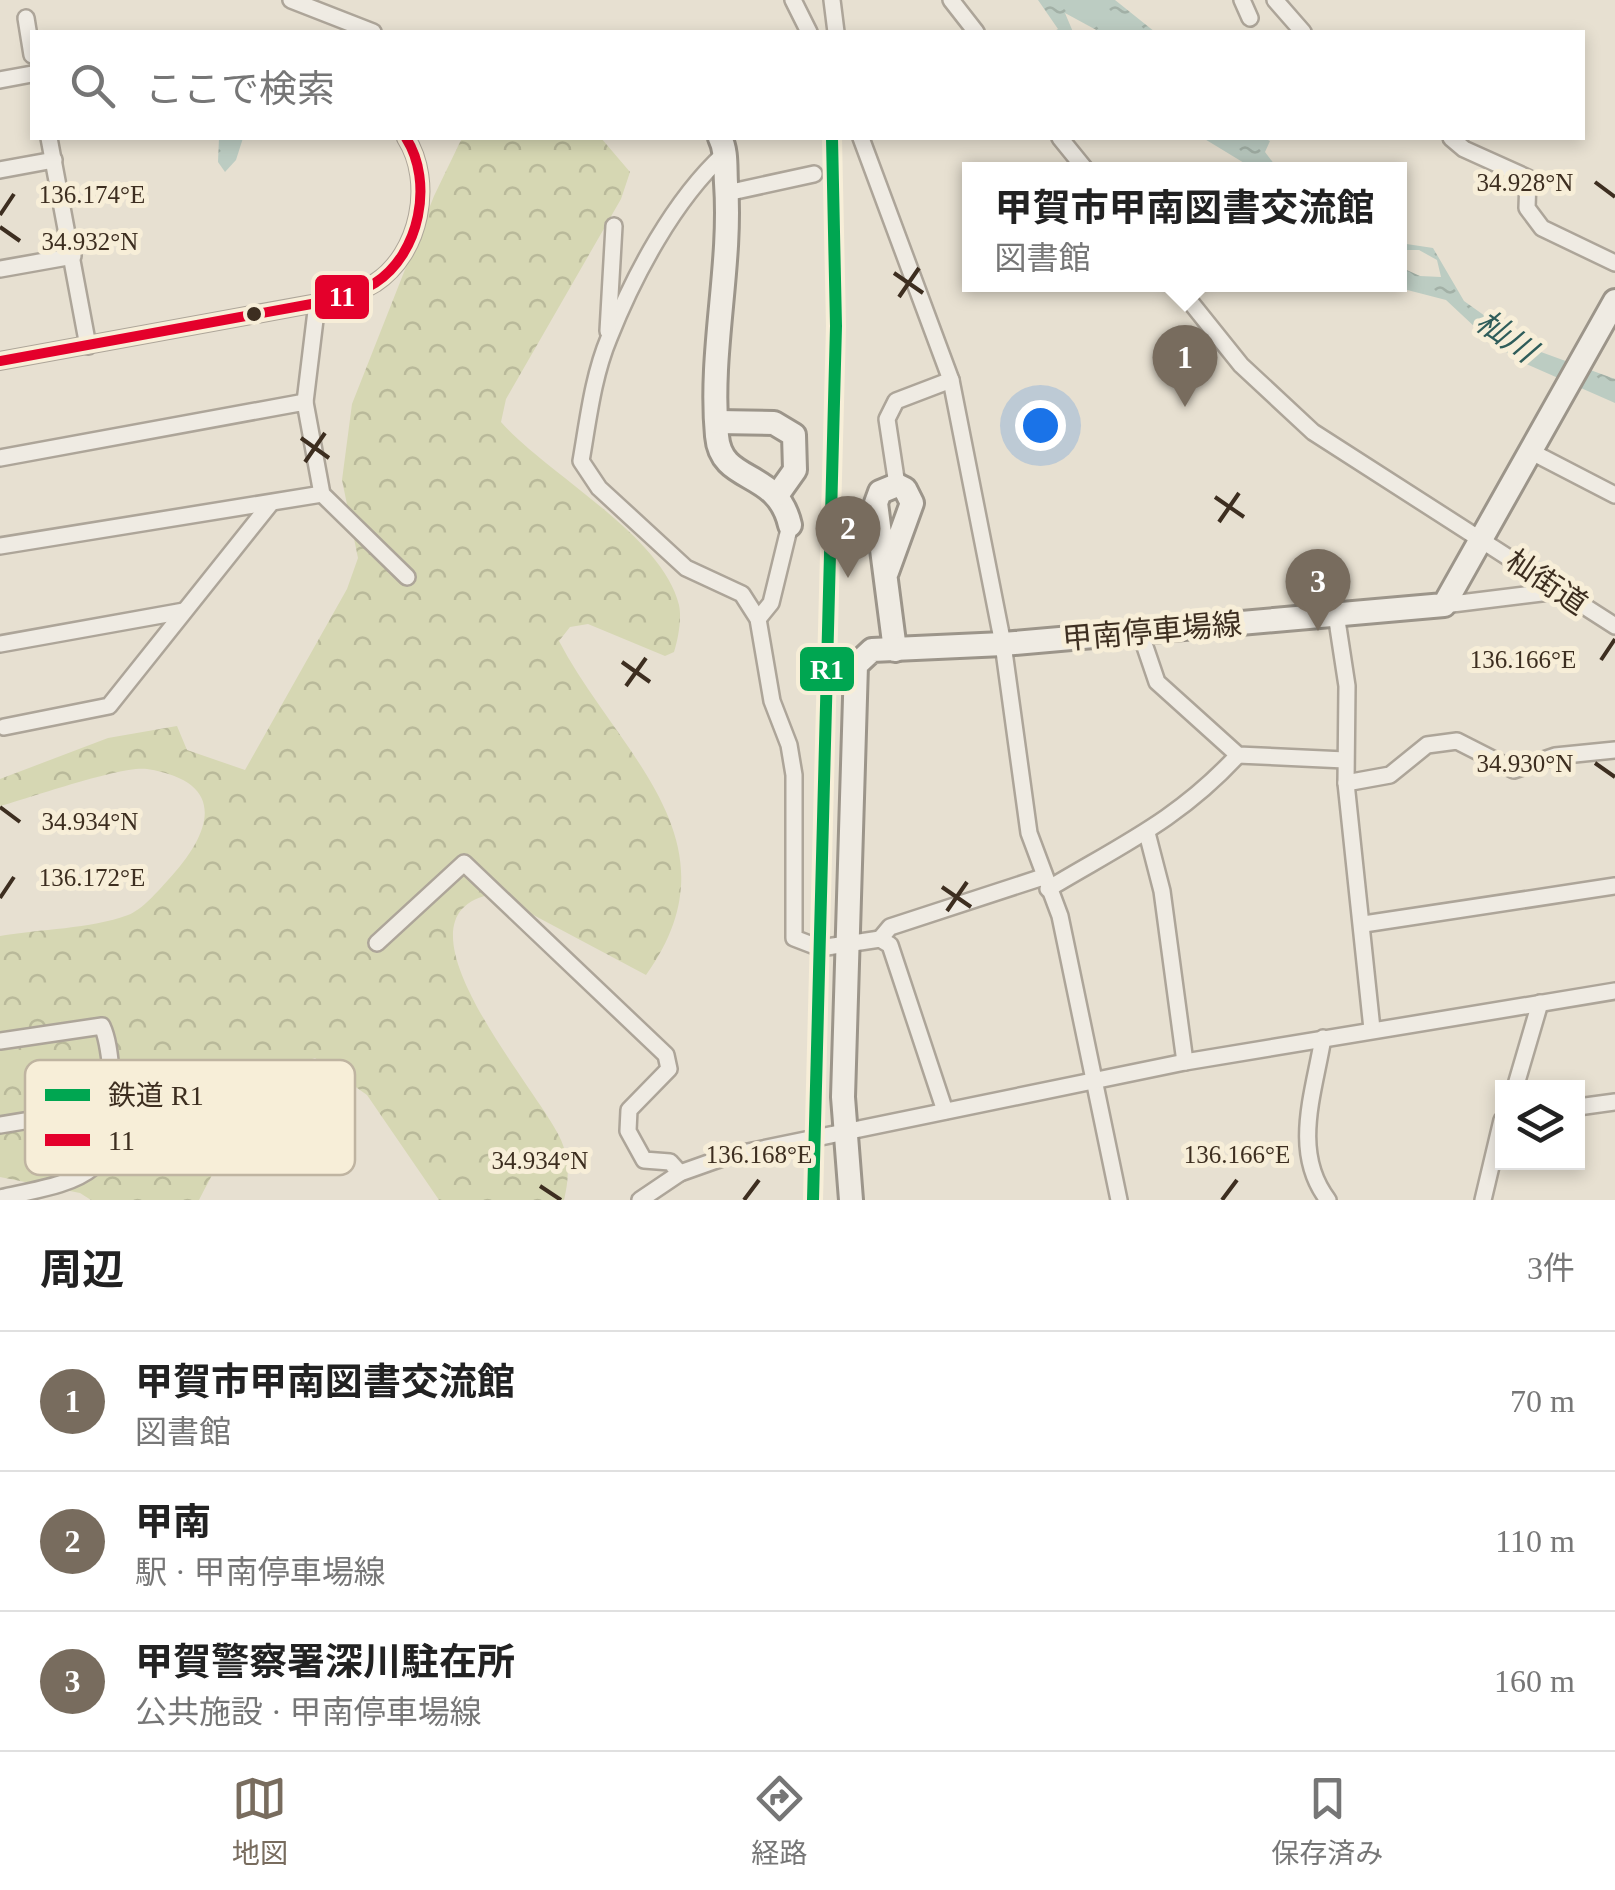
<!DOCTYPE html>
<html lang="ja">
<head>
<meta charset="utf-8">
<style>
	body { margin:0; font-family:"Times New Roman","Noto Sans JP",serif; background:#f6f6f6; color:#222 }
	.controls { position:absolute; right:30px; bottom:30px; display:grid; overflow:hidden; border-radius:0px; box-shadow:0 5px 15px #0003 }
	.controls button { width:90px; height:90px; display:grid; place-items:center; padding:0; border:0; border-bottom:2px solid #e0e0e0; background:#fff; color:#222; font:50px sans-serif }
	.you { position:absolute; left:1040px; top:425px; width:35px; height:35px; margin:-25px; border:8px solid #fff; border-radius:50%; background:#1a73e8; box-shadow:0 0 0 15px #1a73e833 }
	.badge { display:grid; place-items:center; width:65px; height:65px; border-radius:50%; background:#786c5e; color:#fff; font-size:32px; font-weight:700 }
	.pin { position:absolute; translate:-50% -82px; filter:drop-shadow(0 2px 5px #0008) }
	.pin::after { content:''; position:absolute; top:52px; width:35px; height:30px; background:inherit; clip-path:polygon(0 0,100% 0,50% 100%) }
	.popup { position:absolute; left:962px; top:162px; width:445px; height:130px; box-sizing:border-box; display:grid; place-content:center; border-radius:0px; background:#fff; filter:drop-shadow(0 2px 8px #0005); font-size:32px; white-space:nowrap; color:#767676 }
	.popup b { font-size:38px; color:#222 }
	.popup::after { content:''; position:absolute; left:50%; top:100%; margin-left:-20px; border:20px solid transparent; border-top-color:#fff }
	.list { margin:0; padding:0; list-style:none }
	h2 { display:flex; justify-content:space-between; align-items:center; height:130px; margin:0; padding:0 40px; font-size:42px }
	h2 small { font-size:32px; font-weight:400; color:#767676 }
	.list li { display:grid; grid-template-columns:65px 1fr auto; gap:30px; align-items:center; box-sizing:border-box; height:140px; padding:0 40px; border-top:2px solid #e0e0e0 }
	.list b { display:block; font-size:38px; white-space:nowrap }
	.list p { margin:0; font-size:32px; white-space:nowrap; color:#767676 }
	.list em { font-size:32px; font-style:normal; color:#767676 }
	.icon { flex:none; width:55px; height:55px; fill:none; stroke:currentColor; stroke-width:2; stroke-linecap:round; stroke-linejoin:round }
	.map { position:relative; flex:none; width:1615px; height:1200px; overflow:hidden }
	.search { position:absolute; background:#fff; box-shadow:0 5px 15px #0003; left:30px; right:30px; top:30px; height:110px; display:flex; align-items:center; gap:25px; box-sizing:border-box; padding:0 35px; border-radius:0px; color:#767676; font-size:38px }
	.sheet { height:550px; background:#fff }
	nav { display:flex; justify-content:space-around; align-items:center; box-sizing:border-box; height:140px; border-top:2px solid #e0e0e0; background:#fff; font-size:28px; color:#767676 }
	nav a { display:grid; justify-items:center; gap:5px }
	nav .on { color:#786c5e }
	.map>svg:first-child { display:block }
	.forest { fill:url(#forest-crowns) }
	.water { fill:url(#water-ripples) }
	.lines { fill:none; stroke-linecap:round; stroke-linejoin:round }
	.street-casing { stroke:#ada599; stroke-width:20 }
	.secondary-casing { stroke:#9c958a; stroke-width:28 }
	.street { stroke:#efebe3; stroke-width:15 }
	.secondary { stroke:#efebe3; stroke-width:22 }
	.bus-1-casing { stroke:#f7eed8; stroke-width:18 }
	.bus-1 { stroke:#e4002b; stroke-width:10 }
	.rail-1-casing { stroke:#f7eed8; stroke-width:20 }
	.rail-1 { stroke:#00a651; stroke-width:12 }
	.ticks { fill:none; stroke:#3d2e20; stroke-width:4 }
	.bus-dot { fill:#3d2e20; stroke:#f7eed8; stroke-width:4 }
	.labels { text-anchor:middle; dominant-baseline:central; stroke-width:10; stroke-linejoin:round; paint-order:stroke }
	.street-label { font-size:30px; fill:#3d2e20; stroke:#f7eed8 }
	.water-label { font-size:32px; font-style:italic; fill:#2f5d5a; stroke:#f7eed8 }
	.key { fill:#f7eed8; stroke:#bfb4a1; stroke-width:2.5 }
	.key-label { font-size:28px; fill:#3d2e20 }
	.ticks-label { font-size:25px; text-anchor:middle; fill:#3d2e20; stroke:#f7eed8; stroke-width:10; stroke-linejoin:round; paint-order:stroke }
	.line-badge { stroke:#f7eed8; stroke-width:4 }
	.badge-label { font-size:28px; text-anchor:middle; font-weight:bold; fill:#fff }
</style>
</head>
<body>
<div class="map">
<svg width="1615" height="1200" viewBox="0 0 1615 1200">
	<defs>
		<pattern id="forest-crowns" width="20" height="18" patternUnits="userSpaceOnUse" patternTransform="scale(2.5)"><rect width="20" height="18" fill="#d6d7b3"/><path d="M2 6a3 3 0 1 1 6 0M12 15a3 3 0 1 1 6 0" fill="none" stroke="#b9b99a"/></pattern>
		<pattern id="water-ripples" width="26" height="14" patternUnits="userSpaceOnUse" patternTransform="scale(2.5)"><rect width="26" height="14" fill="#bcccc2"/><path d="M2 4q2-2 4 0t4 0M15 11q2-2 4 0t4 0" fill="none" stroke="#a2b0a6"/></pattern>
	</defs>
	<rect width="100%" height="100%" fill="#e7e0d1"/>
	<path class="forest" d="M 462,138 L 601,138 L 630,172 L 621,199 L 506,399 L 501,422 C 548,475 662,535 679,605 C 682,619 678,639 674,652 L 665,656 L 588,624 L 570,627 L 559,641 C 618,754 742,841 646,975 L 494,894 C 379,913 540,1091 561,1140 C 570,1161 569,1179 564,1200 L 439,1200 L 367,1095 L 315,1058 C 263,1074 223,1154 199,1200 L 91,1200 L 80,1193 L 0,1177 L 0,936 C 40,929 90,929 128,915 C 142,910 158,891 168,880 C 212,833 229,782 147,769 C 122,765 30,798 0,806 L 0,779 L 108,738 L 177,726 L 187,750 L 245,770 L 347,589 L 358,558 L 342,480 L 352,404 L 434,196 Z"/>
	<g class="water">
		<path d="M 1038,0 L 1115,0 L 1155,32 L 1100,32 L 1065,13 L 1073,32 L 1053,32 L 1058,29 Z"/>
		<path d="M 219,138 L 243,138 L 236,160 L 225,172 L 218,162 Z"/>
		<path d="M 1203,138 L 1264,138 L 1270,141 L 1265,152 L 1278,169 L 1254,169 Z"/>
		<path d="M 1400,243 L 1433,248 L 1464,301 L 1530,348 L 1615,379 L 1615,403 L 1522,362 L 1492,343 L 1446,300 L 1388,285 L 1400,284 L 1400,267 L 1420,276 L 1441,277 L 1437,260 L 1419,250 L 1400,250 Z"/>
	</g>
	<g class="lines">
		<g class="street-casing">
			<g id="street">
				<path d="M 291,0 L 373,32"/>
				<path d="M 793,0 L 809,32"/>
				<path d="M 832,0 L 836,32"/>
				<path d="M 951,0 L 976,32"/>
				<path d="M 1242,0 L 1250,18"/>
				<path d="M 1275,0 L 1303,32"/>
				<path d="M 26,18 L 32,55"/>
				<path d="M 0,80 L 32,74"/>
				<path d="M 49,138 L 88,346"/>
				<path d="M 861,138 L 951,380 L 1003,644 L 1029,833 L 1060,916 L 1119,1200"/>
				<path d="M 1060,138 L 1086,170"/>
				<path d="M 1451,138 L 1464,149 L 1528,178 L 1527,208 L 1542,228 L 1615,263"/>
				<path d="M 724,154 C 674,200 634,275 609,338 C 593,376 588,421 581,461 L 599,488 L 686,568 L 742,594 L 758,619 L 772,701 L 789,745 L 794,775 L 794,938 L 820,948 L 880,939 L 890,945 L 945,1111"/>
				<path d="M 0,170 L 54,160"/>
				<path d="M 727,193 L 814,174"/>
				<path d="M 0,269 L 73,256"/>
				<path d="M 1176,284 L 1241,365 L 1313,432 L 1615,626"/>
				<path d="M 608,331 L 614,226"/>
				<path d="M 0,361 L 317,303 C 337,298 357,294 375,283 C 420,254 434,182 406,138"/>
				<path d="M 305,402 L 317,303"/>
				<path d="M 1528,450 L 1615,495"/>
				<path d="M 0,458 L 305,402 L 322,494 L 407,577"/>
				<path d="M 897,485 L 887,419 L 896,401 L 951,380"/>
				<path d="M 0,546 L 322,494"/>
				<path d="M 1444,605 L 1558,591"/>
				<path d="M 1336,614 L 1347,686 L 1346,783 L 1372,1029"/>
				<path d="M 758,619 L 771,603 L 790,525"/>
				<path d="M 1140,632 L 1157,682 L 1238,755 L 1345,760"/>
				<path d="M 0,644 L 184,611"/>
				<path d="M 4,727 L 109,706 L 271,503"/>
				<path d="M 1346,783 L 1390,775 L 1427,745 L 1457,741 L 1514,770 L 1555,756 L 1615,750"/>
				<path d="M 1147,833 L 1162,891 L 1185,1062"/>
				<path d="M 1048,889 C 1121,845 1178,820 1238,755"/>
				<path d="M 1364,924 L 1615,886"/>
				<path d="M 880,939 L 890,927 L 1043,877"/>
				<path d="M 377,943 L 464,863 L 666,1055 L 669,1069 L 629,1110 L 628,1131 L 644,1160 L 670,1162 L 680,1173"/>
				<path d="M 1323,1038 C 1314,1093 1291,1152 1328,1200"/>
				<path d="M 0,1041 L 102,1026 C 110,1043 110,1067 113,1087 C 125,1179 72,1182 0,1198"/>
				<path d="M 1515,1088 L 1540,1003"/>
				<path d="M 1578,1107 L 1615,1102"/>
				<path d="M 0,1125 L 115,1106"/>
				<path d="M 640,1200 L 680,1173 L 728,1156 L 1185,1062 L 1615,991"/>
				<path d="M 1483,1200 L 1502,1120"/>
			</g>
		</g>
		<g class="secondary-casing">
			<g id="secondary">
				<path d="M 720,138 C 727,151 725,168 726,183 C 732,267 709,351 717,436 C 721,485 777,468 790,525"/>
				<path d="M 717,422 L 774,423 L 794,435 L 795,470 L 778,494"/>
				<path d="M 887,572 L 912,503 L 905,489 L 897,485 L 880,492 L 876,503 L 895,650"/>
				<path d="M 851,1200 L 843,1097 L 856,665 L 872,650 L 1003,644 L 1444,605 L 1615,301"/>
			</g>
		</g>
		<use href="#street" class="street"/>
		<use href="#secondary" class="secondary"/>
		<g class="bus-1-casing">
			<path id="bus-1" d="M 0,361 L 317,303 C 337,298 357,294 375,283 C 420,254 434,182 406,138"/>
		</g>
		<use href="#bus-1" class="bus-1"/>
		<g class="rail-1-casing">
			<path id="rail-1" d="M 813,1200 L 836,326 L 832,138"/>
		</g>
		<use href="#rail-1" class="rail-1"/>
	</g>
	<path class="ticks" d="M 1595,182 L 1615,197M 0,215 L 14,194M 0,227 L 20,241M 894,273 L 923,293M 899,297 L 919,268M 301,438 L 329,458M 305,462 L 325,433M 1215,497 L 1244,517M 1219,522 L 1239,493M 1601,660 L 1615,639M 622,662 L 650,682M 626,686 L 646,658M 1595,763 L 1615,777M 0,807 L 20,822M 942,887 L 971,907M 0,898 L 14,877M 947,911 L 967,882M 540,1186 L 561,1200M 744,1200 L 759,1180M 1222,1200 L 1237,1180"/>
	<circle class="bus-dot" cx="254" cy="314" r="9"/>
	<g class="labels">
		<g class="street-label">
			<text transform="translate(1547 582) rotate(34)">杣街道</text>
			<text transform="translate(1152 631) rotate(-5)">甲南停車場線</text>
		</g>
		<g class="water-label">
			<text transform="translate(1506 336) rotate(35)">杣川</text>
		</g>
	</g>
	<rect x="25" y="1060" width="330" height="115" rx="15" class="key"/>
	<rect x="45" y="1089" width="45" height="12" fill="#00a651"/>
	<rect x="45" y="1134" width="45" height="12" fill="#e4002b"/>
	<g class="key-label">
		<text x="108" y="1105">鉄道 R1</text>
		<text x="108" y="1150">11</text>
	</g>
	<g class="ticks-label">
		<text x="1525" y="191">34.928°N</text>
		<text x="92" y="203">136.174°E</text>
		<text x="90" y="250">34.932°N</text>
		<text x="1523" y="668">136.166°E</text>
		<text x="1525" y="772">34.930°N</text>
		<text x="90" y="830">34.934°N</text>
		<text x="92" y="886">136.172°E</text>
		<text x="759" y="1163">136.168°E</text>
		<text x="1237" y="1163">136.166°E</text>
		<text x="540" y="1169">34.934°N</text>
	</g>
	<g class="line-badge">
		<rect x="313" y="273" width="58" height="48" rx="10" fill="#e4002b"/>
		<rect x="798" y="645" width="58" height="48" rx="10" fill="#00a651"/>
	</g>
	<g class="badge-label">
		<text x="342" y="306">11</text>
		<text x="827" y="679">R1</text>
	</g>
</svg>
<div class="controls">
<button><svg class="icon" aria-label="layers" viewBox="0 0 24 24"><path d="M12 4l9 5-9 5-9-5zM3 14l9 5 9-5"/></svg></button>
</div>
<div class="you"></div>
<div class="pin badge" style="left:1185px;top:407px">1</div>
<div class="popup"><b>甲賀市甲南図書交流館</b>図書館</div>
<div class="pin badge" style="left:848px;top:578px">2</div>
<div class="pin badge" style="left:1318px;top:631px">3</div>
<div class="search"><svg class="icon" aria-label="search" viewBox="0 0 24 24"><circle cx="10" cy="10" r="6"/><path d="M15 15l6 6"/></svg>ここで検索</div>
</div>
<section class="sheet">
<h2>周辺<small>3件</small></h2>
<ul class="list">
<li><span class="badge">1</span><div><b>甲賀市甲南図書交流館</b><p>図書館</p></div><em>70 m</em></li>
<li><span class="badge">2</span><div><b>甲南</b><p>駅 · 甲南停車場線</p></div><em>110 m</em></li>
<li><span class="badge">3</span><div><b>甲賀警察署深川駐在所</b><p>公共施設 · 甲南停車場線</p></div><em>160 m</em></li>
</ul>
</section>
<nav>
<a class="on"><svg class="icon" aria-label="map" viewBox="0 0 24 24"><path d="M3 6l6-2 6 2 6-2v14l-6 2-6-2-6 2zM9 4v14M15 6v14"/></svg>地図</a>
<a><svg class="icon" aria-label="directions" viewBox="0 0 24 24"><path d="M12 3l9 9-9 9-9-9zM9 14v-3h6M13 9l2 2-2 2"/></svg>経路</a>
<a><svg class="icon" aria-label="saved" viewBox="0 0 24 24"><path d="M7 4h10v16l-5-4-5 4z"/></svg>保存済み</a>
</nav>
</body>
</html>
